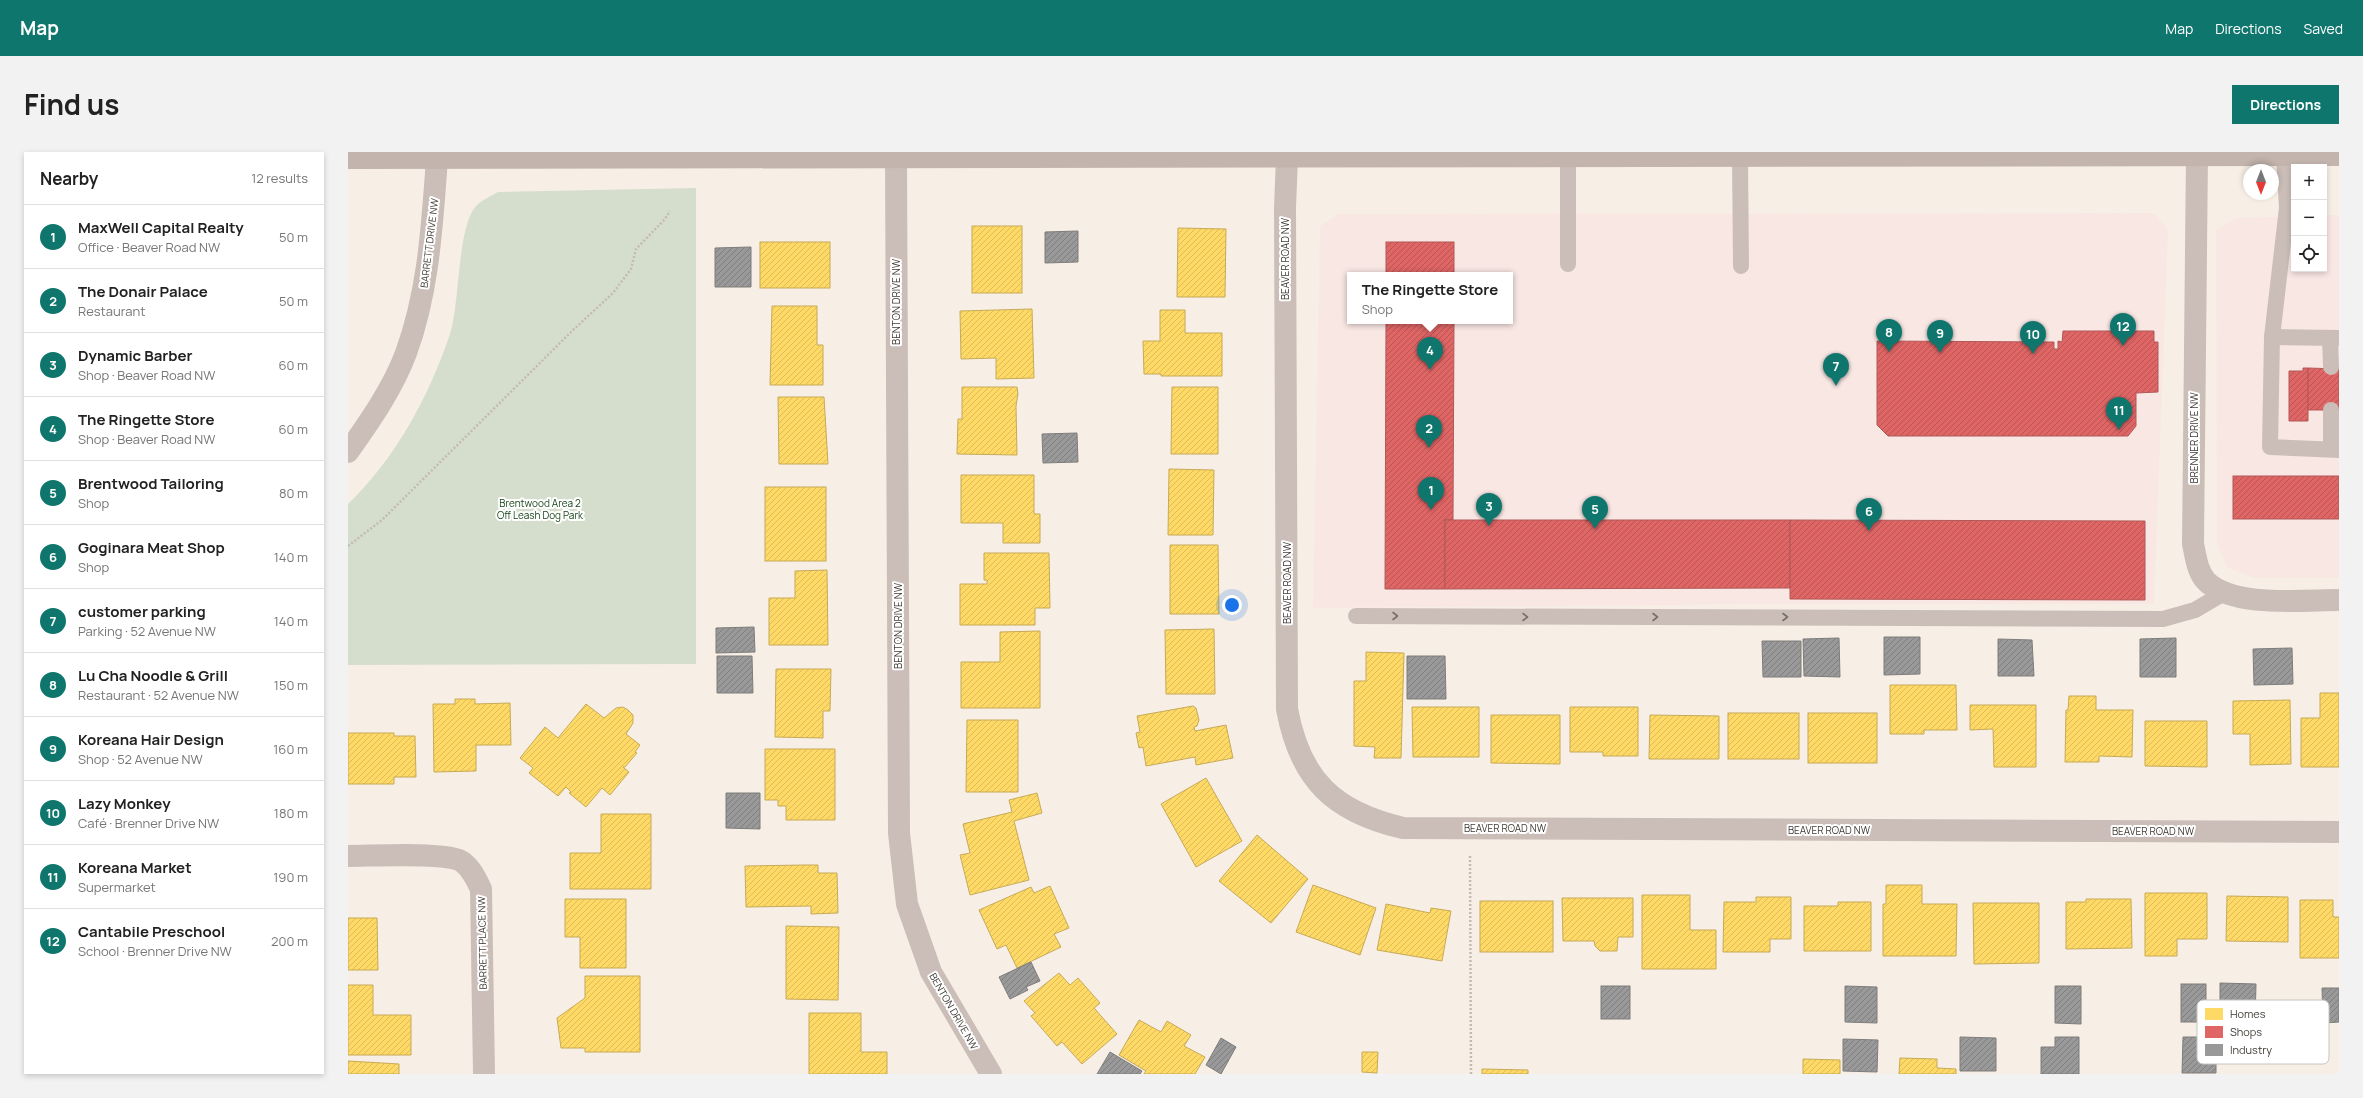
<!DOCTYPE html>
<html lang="en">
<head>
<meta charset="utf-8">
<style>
	body { margin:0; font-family:Manrope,sans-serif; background:#f2f2f2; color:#222 }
	.controls { position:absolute; right:12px; top:12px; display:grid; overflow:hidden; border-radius:0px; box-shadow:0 2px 6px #0003 }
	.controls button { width:36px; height:36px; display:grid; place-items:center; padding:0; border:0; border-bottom:1px solid #e0e0e0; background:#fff; color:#222; font:20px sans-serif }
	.compass { position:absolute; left:1895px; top:12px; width:36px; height:36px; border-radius:50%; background:#fff; box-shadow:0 2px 6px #0003; rotate:180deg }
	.you { position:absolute; left:884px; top:453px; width:14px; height:14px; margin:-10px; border:3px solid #fff; border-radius:50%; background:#1a73e8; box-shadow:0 0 0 6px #1a73e833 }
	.badge { display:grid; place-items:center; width:26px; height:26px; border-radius:50%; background:#0f766e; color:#fff; font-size:13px; font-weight:700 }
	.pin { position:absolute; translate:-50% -33px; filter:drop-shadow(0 1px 2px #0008) }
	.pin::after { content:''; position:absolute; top:21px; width:14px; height:12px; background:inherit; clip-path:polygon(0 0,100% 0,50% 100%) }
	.popup { position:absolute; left:999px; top:120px; width:166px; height:52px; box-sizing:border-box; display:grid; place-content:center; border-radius:0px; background:#fff; filter:drop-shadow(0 1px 3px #0005); font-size:13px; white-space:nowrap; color:#767676 }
	.popup b { font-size:15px; color:#222 }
	.popup::after { content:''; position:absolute; left:50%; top:100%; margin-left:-8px; border:8px solid transparent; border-top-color:#fff }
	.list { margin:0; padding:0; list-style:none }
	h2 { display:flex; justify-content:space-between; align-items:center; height:52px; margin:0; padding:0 16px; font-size:17px }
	h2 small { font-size:13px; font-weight:400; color:#767676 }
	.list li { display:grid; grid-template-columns:26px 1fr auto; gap:12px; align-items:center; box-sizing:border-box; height:64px; padding:0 16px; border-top:1px solid #e0e0e0 }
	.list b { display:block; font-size:15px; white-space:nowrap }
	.list p { margin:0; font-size:13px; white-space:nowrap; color:#767676 }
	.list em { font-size:13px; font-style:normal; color:#767676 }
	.icon { flex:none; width:22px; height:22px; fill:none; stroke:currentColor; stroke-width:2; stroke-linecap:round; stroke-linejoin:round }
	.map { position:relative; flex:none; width:1991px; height:922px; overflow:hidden; border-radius:0px }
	header { display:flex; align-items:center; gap:24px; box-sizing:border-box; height:56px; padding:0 20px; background:#0f766e; color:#fff }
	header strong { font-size:19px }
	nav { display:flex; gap:22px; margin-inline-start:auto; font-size:14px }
	.intro { display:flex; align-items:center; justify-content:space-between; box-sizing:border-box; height:96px; padding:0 24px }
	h1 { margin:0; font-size:28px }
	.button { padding:10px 18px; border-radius:0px; background:#0f766e; color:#fff; font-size:14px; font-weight:700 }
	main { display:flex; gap:24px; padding:0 24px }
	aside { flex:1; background:#fff; border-radius:0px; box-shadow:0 2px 6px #0003 }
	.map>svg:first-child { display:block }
	.commercial { fill:#f9e7e4; fill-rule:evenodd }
	.green { fill:#d5decc }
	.homes { fill:url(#homes-hatch); stroke:#c6aa57 }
	.shops { fill:url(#shops-hatch); stroke:#b05957 }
	.industry { fill:url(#industry-hatch); stroke:#7e7d7b }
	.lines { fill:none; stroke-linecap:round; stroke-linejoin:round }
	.path { stroke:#c4bab5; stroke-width:2.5; stroke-dasharray:2 2; stroke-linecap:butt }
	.lane { stroke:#cbbeb9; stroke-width:16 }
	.street { stroke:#cbbeb9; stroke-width:22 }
	.secondary { stroke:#c3b4ad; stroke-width:22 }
	.oneway { stroke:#786f69 }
	.labels { text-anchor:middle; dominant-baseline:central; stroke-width:4; stroke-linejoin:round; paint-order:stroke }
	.street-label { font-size:10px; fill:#403b34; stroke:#fff }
	.park-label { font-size:10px; fill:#18441a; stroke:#fff }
	.key { fill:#fff; stroke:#c6c4c2; stroke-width:1 }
	.key-label { font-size:11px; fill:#403b34 }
</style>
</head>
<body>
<header>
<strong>Map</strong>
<nav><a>Map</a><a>Directions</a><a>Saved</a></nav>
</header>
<div class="intro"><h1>Find us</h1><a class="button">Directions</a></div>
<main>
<aside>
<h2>Nearby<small>12 results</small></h2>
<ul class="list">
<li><span class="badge">1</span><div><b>MaxWell Capital Realty</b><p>Office · Beaver Road NW</p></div><em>50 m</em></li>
<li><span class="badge">2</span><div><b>The Donair Palace</b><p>Restaurant</p></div><em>50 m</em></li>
<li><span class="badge">3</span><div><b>Dynamic Barber</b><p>Shop · Beaver Road NW</p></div><em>60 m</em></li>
<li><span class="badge">4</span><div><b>The Ringette Store</b><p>Shop · Beaver Road NW</p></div><em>60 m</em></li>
<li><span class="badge">5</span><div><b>Brentwood Tailoring</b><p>Shop</p></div><em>80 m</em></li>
<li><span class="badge">6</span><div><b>Goginara Meat Shop</b><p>Shop</p></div><em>140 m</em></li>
<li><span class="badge">7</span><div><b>customer parking</b><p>Parking · 52 Avenue NW</p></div><em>140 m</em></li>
<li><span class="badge">8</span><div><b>Lu Cha Noodle &amp; Grill</b><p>Restaurant · 52 Avenue NW</p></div><em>150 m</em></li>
<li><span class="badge">9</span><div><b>Koreana Hair Design</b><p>Shop · 52 Avenue NW</p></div><em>160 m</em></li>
<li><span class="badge">10</span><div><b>Lazy Monkey</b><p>Café · Brenner Drive NW</p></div><em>180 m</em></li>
<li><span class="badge">11</span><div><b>Koreana Market</b><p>Supermarket</p></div><em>190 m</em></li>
<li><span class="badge">12</span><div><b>Cantabile Preschool</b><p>School · Brenner Drive NW</p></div><em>200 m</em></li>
</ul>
</aside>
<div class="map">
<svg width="1991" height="922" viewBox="0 0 1991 922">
	<defs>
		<pattern id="homes-hatch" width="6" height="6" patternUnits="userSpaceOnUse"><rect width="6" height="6" fill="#ffd966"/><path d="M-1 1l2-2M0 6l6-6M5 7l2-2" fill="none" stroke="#dcbb59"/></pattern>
		<pattern id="shops-hatch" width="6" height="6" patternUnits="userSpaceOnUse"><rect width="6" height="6" fill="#e06666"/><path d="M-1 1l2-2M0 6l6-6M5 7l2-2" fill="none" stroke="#b75555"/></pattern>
		<pattern id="industry-hatch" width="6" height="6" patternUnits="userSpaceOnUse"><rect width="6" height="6" fill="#999"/><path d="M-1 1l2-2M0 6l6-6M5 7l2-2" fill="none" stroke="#7e7e7e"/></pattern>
	</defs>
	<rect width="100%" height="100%" fill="#f7efe5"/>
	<g class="commercial">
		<path d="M 1806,61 L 1820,77 L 1806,452 L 1442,452 L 965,456 L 972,74 L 990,62 ZM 1002,123 L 1162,123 L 1162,169 L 1002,169 Z"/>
		<path d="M 1976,63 L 1991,63 L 1991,426 L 1905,426 L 1879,415 L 1869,392 L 1868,78 L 1887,66 L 1946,64 L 1946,117 L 1976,117 Z"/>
	</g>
	<path class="green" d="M 348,36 L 348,512 L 0,513 L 0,352 C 48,306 81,244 102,182 C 112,152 109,73 129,53 C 134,48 143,44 150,40 Z"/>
	<g class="homes">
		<rect x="624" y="74" width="50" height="67"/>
		<path d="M 830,76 L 878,77 L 877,145 L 829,145 Z"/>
		<rect x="412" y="90" width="70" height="46"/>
		<path d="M 424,154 L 469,154 L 469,193 L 475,193 L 475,233 L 422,233 Z"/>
		<path d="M 684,157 L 686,226 L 648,227 L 648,206 L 613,207 L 612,159 Z"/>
		<path d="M 812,158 L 837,158 L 837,181 L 874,181 L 874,224 L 813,224 L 813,222 L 796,222 L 795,189 L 812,189 Z"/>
		<path d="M 614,235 L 669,235 L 670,242 L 668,254 L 669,303 L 609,302 L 610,267 L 614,267 Z"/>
		<path d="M 824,235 L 870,235 L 870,302 L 823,302 Z"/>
		<path d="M 430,245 L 476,245 L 480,312 L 431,312 Z"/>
		<path d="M 821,317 L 866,318 L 865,383 L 820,383 Z"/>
		<path d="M 613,323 L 686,323 L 686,362 L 692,362 L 692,391 L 655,391 L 655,371 L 613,371 Z"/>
		<rect x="417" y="335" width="61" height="74"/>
		<path d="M 822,393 L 870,393 L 871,462 L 822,462 Z"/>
		<path d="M 636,401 L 701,401 L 702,456 L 687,456 L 687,473 L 612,473 L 612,432 L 639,432 L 639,428 L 636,428 Z"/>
		<path d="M 479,418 L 480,493 L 421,493 L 421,446 L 447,446 L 447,419 Z"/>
		<path d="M 866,477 L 867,542 L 818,542 L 817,478 Z"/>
		<path d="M 692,479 L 692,556 L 613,556 L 613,510 L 652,510 L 652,480 Z"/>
		<path d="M 1018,500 L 1056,501 L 1053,606 L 1026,606 L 1027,595 L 1006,594 L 1006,529 L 1018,529 Z"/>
		<path d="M 428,517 L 483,517 L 482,559 L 475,559 L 475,586 L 427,585 Z"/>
		<path d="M 1542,533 L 1608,533 L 1609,578 L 1576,578 L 1576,582 L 1542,582 Z"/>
		<path d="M 1972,541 L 1991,541 L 1991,615 L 1953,615 L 1953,566 L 1972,566 Z"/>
		<path d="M 1721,544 L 1748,544 L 1748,558 L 1785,558 L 1784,605 L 1751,604 L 1751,610 L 1717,610 L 1718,558 L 1720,558 Z"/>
		<path d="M 107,547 L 127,547 L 127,552 L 162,551 L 163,593 L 128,593 L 128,619 L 86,620 L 85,552 L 107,552 Z"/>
		<path d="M 1942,548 L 1943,612 L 1902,613 L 1902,582 L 1885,582 L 1885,549 Z"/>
		<path d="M 238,552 L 256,566 L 268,556 L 275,555 L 280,558 L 285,563 L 285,571 L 278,582 L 292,593 L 287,600 L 289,601 L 277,615 L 275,615 L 281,620 L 262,643 L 254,636 L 238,655 L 221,641 L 223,640 L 218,635 L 210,644 L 181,621 L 185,616 L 172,606 L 197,575 L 210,586 Z"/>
		<path d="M 1622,553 L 1688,553 L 1688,615 L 1646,615 L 1645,577 L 1622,578 Z"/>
		<path d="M 845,554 L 848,556 L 851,568 L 849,574 L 846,575 L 847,579 L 878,573 L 885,606 L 848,613 L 847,605 L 798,614 L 795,595 L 791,596 L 788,581 L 792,580 L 789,564 Z"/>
		<path d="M 1064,555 L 1131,555 L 1131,605 L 1065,605 Z"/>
		<path d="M 1222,555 L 1290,555 L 1290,604 L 1255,604 L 1255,600 L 1222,600 Z"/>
		<rect x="1380" y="561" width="71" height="46"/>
		<rect x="1460" y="561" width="69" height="50"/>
		<path d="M 1143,563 L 1212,563 L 1212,612 L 1143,611 Z"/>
		<path d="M 1302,563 L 1371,564 L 1371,607 L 1301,607 Z"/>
		<path d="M 619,568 L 670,568 L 670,640 L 618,640 Z"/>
		<path d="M 1797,569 L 1859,569 L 1859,615 L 1797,614 Z"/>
		<path d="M 0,581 L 46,581 L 46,584 L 67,584 L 68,625 L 46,625 L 46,632 L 0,632 Z"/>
		<path d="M 417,597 L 487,597 L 487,668 L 438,668 L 438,654 L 430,654 L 430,648 L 417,648 Z"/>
		<path d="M 858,626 L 894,689 L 848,715 L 813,652 Z"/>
		<path d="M 689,641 L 694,661 L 666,669 L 681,728 L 622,743 L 612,703 L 622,701 L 615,672 L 664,660 L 661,648 Z"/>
		<path d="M 253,662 L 303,662 L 303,737 L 222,737 L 222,701 L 253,701 Z"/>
		<path d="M 909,683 L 960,727 L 923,771 L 871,729 Z"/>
		<path d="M 456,713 L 470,713 L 470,721 L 489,721 L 490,761 L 463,762 L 463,754 L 398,755 L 397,714 Z"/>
		<path d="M 965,733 L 1028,756 L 1012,803 L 948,780 Z"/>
		<path d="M 1538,733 L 1574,733 L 1574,752 L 1609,752 L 1608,804 L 1535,804 L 1535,752 L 1538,752 Z"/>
		<path d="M 702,734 L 721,776 L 706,782 L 713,795 L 669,816 L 658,793 L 649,797 L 631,758 L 683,735 L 686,741 Z"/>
		<path d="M 1797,741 L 1859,741 L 1859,787 L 1829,787 L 1829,804 L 1797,804 Z"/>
		<path d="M 1294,743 L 1342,743 L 1342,778 L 1368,778 L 1368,817 L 1294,817 Z"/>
		<path d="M 1879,744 L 1940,745 L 1940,790 L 1878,789 Z"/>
		<path d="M 1408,745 L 1443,745 L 1443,787 L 1422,787 L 1422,800 L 1375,800 L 1376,750 L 1408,750 Z"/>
		<path d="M 1214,746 L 1285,746 L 1285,785 L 1270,785 L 1269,799 L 1252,799 L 1247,794 L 1246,789 L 1215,789 Z"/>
		<path d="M 217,747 L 278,747 L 278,816 L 232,816 L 232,785 L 217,785 Z"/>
		<path d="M 1738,747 L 1783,747 L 1784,796 L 1718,797 L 1718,750 L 1738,750 Z"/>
		<path d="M 1952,748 L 1985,748 L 1985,765 L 1991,765 L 1991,806 L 1952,806 Z"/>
		<rect x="1132" y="749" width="73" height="51"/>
		<path d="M 1490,750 L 1523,750 L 1523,799 L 1456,799 L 1456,754 L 1490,754 Z"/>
		<path d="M 1625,751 L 1691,751 L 1691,811 L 1626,812 Z"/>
		<path d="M 1038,752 L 1082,761 L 1083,756 L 1103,759 L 1094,809 L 1029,798 Z"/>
		<path d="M 0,766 L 29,766 L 30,818 L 0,818 Z"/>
		<path d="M 438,774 L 491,775 L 490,848 L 438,847 Z"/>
		<path d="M 711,821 L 722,833 L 730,826 L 752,851 L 746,856 L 769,882 L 734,912 L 714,890 L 709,894 L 683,864 L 687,861 L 676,849 Z"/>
		<path d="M 237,824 L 292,824 L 292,900 L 237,900 L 237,896 L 213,896 L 209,866 L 237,846 Z"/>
		<path d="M 0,833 L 25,833 L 25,863 L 63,863 L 63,903 L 0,903 Z"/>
		<path d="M 461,861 L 513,861 L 513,900 L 539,900 L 539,922 L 461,922 Z"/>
		<path d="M 791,868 L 813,880 L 819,869 L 843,883 L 836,894 L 857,905 L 847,922 L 796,922 L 798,919 L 771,903 Z"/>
		<path d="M 1014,900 L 1030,900 L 1029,921 L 1014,920 Z"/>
		<path d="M 1552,906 L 1589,907 L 1589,916 L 1608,917 L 1608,922 L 1551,922 Z"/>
		<path d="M 1455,907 L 1492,908 L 1492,922 L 1455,922 Z"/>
		<path d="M 0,909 L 51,912 L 51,922 L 0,922 Z"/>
		<path d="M 1134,917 L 1180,918 L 1180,922 L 1134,922 Z"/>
	</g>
	<g class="shops">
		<rect x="1038" y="90" width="68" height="33"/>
		<path d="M 1038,169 L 1106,169 L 1105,368 L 1097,368 L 1097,437 L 1037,437 Z"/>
		<path d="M 1715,179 L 1806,179 L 1806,190 L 1810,190 L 1810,240 L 1788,241 L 1788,274 L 1780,284 L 1540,284 L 1529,273 L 1529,189 L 1706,190 L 1706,197 L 1710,197 L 1710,189 L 1714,190 Z"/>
		<path d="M 1955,216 L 1960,216 L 1960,269 L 1941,269 L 1941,219 L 1955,219 Z"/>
		<path d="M 1960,216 L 1991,217 L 1991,258 L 1960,258 Z"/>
		<rect x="1885" y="324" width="106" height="43"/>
		<path d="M 1097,368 L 1442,368 L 1442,436 L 1097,437 Z"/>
		<path d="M 1442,368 L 1797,369 L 1797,448 L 1442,447 Z"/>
	</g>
	<g class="industry">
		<path d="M 730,79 L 730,110 L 697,111 L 697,80 Z"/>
		<path d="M 403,95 L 403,135 L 367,135 L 367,96 Z"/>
		<path d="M 729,281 L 730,310 L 695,311 L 694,282 Z"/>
		<path d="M 406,475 L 407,500 L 368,501 L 368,476 Z"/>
		<path d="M 1536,485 L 1572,485 L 1572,522 L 1536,523 Z"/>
		<path d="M 1491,486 L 1492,525 L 1456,524 L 1455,487 Z"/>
		<path d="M 1828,486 L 1828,525 L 1792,525 L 1792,487 Z"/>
		<path d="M 1650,487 L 1684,488 L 1686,524 L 1650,524 Z"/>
		<path d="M 1414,489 L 1453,489 L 1453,525 L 1415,525 Z"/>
		<path d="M 1944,496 L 1945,532 L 1906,533 L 1905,497 Z"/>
		<path d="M 369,504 L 404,504 L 405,541 L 369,541 Z"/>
		<path d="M 1059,504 L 1097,504 L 1098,547 L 1059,547 Z"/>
		<path d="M 378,641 L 412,641 L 412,677 L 378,676 Z"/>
		<path d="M 683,810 L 692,829 L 678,835 L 680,838 L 662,847 L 651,825 Z"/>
		<path d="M 1872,831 L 1908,832 L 1907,871 L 1872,870 Z"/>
		<rect x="1833" y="832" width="25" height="38"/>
		<rect x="1253" y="834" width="29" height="33"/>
		<path d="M 1497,834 L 1529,835 L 1529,871 L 1497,870 Z"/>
		<path d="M 1707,834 L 1733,834 L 1733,872 L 1707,871 Z"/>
		<path d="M 1974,836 L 1991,836 L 1991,870 L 1975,871 Z"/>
		<path d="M 1612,885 L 1648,886 L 1648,919 L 1612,919 Z"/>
		<path d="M 1707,885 L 1731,885 L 1731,922 L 1693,922 L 1693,895 L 1707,895 Z"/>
		<path d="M 1835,885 L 1868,885 L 1868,921 L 1834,921 Z"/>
		<path d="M 873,886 L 888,895 L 873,922 L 858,913 Z"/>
		<path d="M 1495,887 L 1530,888 L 1529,920 L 1495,919 Z"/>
		<path d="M 762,900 L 794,919 L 792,922 L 749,922 Z"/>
	</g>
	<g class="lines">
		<g class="path">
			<path d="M 0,394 L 34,368 L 225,178 L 265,141 L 283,117 L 288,97 L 317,67 L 322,59"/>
			<path d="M 1122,704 L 1123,922"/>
		</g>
		<g class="lane">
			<path d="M 1936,3 L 1939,56 L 1924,185 L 1922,295 L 1991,298"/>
			<path d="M 1392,4 L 1393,114"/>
			<path d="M 1220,112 L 1220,4"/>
			<path d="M 1924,185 L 1991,186"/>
			<path d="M 1982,186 L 1983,215"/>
			<path d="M 1983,258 L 1983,297"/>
			<path d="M 1008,464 L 1815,467 L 1847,458 L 1876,441"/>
		</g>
		<g class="street">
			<path d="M 1849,3 L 1845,392 C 1848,405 1849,419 1858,429 C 1885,456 1954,448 1991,448"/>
			<path d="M 548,5 L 551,681 L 559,752 L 583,820 L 643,922"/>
			<path d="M 939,5 L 937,56 L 939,557 C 952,628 986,660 1055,676 L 1991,680"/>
			<path d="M 0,300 C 22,269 45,236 58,201 C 81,138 84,73 89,7"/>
			<path d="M 0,704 C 24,704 91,700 111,708 C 122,713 128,727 133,737 L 136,922"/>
		</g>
		<path class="secondary" d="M 0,6 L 1991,3"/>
	</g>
	<defs><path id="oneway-chevron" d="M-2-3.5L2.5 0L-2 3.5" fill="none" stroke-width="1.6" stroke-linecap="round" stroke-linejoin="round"/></defs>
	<g class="oneway">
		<use href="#oneway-chevron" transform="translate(1047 464)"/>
		<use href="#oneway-chevron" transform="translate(1177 465)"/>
		<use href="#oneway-chevron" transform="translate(1307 465)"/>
		<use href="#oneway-chevron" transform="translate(1437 465)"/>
	</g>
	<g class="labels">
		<g class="street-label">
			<text transform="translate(81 91) rotate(-83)">BARRETT DRIVE NW</text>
			<text transform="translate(937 107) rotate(-90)">BEAVER ROAD NW</text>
			<text transform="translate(548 150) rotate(-90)">BENTON DRIVE NW</text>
			<text transform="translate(1846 286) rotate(-90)">BRENNER DRIVE NW</text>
			<text transform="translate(939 431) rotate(-90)">BEAVER ROAD NW</text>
			<text transform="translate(550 474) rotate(-90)">BENTON DRIVE NW</text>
			<text x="1157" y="676">BEAVER ROAD NW</text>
			<text x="1481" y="678">BEAVER ROAD NW</text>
			<text x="1805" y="679">BEAVER ROAD NW</text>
			<text transform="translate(134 791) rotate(-91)">BARRETT PLACE NW</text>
			<text transform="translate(606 859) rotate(60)">BENTON DRIVE NW</text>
		</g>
		<g class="park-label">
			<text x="192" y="351">Brentwood Area 2<tspan x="192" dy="12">Off Leash Dog Park</tspan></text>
		</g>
	</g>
	<rect x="1849" y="848" width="132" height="64" rx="6" class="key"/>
	<rect x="1857" y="856" width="18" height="12" fill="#ffd966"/>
	<rect x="1857" y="874" width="18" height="12" fill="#e06666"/>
	<rect x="1857" y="892" width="18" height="12" fill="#999"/>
	<g class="key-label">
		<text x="1882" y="866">Homes</text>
		<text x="1882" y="884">Shops</text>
		<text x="1882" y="902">Industry</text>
	</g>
</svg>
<div class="controls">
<button>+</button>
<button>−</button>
<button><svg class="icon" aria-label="locate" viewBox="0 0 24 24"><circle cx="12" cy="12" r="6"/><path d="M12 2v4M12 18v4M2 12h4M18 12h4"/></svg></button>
</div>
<svg class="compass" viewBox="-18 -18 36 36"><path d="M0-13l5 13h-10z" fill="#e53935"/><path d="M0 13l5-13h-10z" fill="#767676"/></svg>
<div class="you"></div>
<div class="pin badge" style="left:1083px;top:358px">1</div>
<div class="pin badge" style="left:1081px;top:296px">2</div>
<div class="pin badge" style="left:1141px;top:374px">3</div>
<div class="pin badge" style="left:1082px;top:218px">4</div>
<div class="popup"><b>The Ringette Store</b>Shop</div>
<div class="pin badge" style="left:1247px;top:377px">5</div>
<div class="pin badge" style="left:1521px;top:379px">6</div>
<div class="pin badge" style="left:1488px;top:234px">7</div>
<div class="pin badge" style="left:1541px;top:200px">8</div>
<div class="pin badge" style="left:1592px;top:201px">9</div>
<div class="pin badge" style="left:1685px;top:202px">10</div>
<div class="pin badge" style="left:1771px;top:278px">11</div>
<div class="pin badge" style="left:1775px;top:194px">12</div>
</div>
</main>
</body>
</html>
